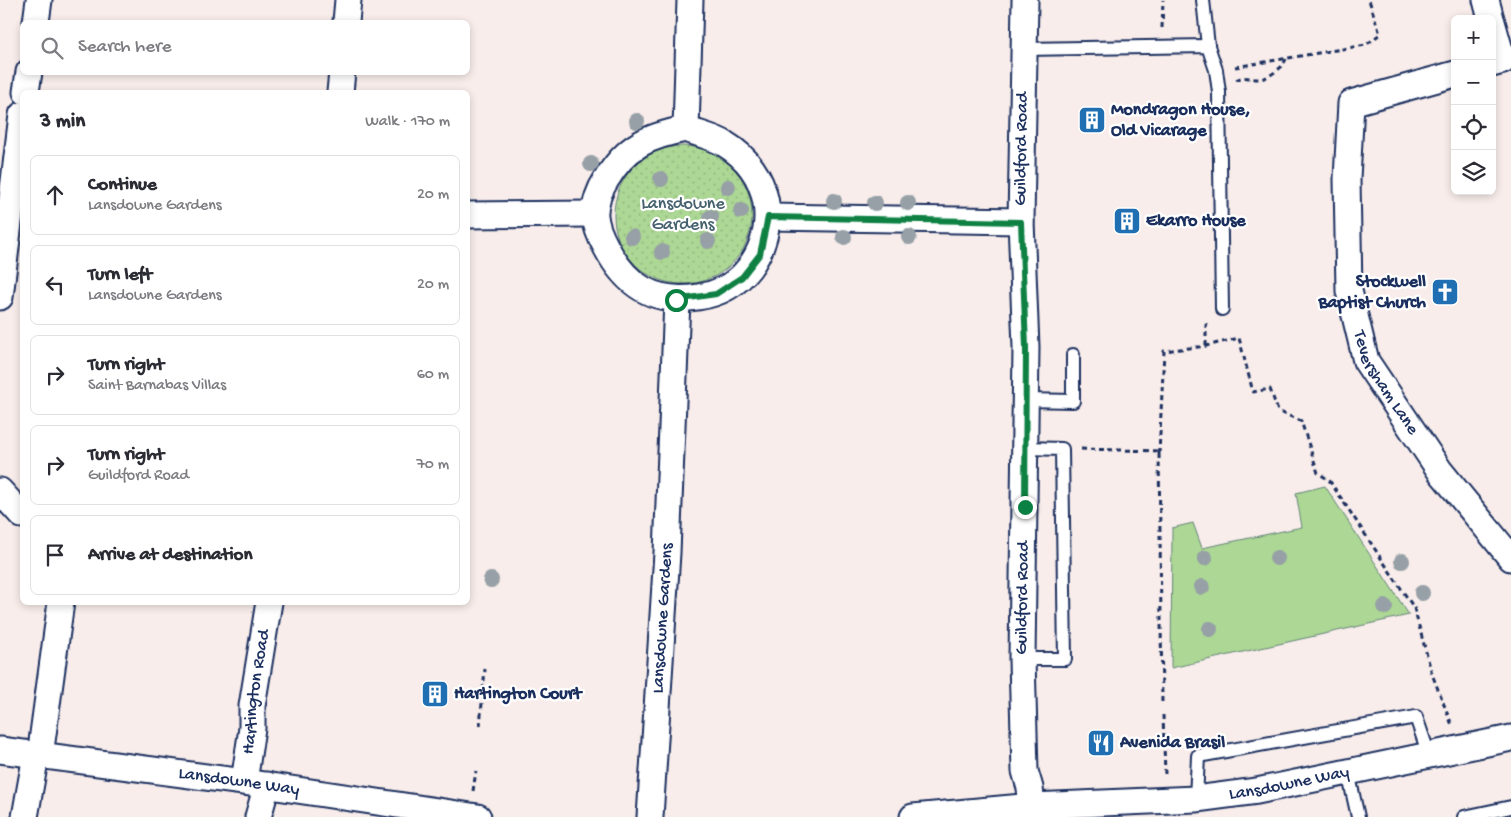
<!DOCTYPE html>
<html lang="en">
<head>
<meta charset="utf-8">
<style>
	body { margin:0; font-family:"Gochi Hand",sans-serif; background:#f7f7f7; color:#2b2b33 }
	.controls { position:absolute; right:15px; top:15px; display:grid; overflow:hidden; border-radius:8px; box-shadow:0 2px 8px #0003 }
	.controls button { width:45px; height:45px; display:grid; place-items:center; padding:0; border:0; border-bottom:1px solid #e1e1e2; background:#fff; color:#2b2b33; font:25px sans-serif }
	.stop { position:absolute; width:15px; height:15px; margin:-11px; border:4px solid #0b8043; border-radius:50%; background:#fff }
	.stop.end { background:#0b8043; border-color:#fff; box-shadow:0 1px 5px #0008 }
	.list { margin:0; padding:0; list-style:none }
	h2 { display:flex; justify-content:space-between; align-items:center; height:65px; margin:0; padding:0 20px; font-size:21px }
	h2 small { font-size:16px; font-weight:400; color:#7c7c81 }
	.list li { display:grid; grid-template-columns:32px 1fr auto; gap:15px; align-items:center; box-sizing:border-box; height:80px; margin:0 10px 10px; padding:0 10px; border:1px solid #e1e1e2; border-radius:8px }
	.list b { display:block; font-size:19px; white-space:nowrap }
	.list p { margin:0; font-size:16px; white-space:nowrap; color:#7c7c81 }
	.list em { font-size:16px; font-style:normal; color:#7c7c81 }
	.icon { flex:none; width:28px; height:28px; fill:none; stroke:currentColor; stroke-width:2; stroke-linecap:round; stroke-linejoin:round }
	.map { position:relative; flex:none; width:1511px; height:817px; overflow:hidden }
	.search { position:absolute; background:#fff; box-shadow:0 2px 8px #0003; left:20px; top:20px; width:450px; height:55px; display:flex; align-items:center; gap:12px; box-sizing:border-box; padding:0 18px; border-radius:8px; color:#7c7c81; font-size:19px }
	.panel { position:absolute; background:#fff; box-shadow:0 2px 8px #0003; left:20px; top:90px; width:450px; height:515px; border-radius:8px }
	.map>svg:first-child { display:block }
	.green { fill:#acd794; stroke:#648379 }
	.park { fill:url(#park-dots); stroke:#648379 }
	.lines { fill:none; stroke-linecap:round; stroke-linejoin:round }
	.lane-casing { stroke:#1b2f5e; stroke-width:16 }
	.street-casing { stroke:#1b2f5e; stroke-width:29 }
	.path { stroke:#1b2f5e; stroke-width:3; stroke-dasharray:5 4; stroke-linecap:butt }
	.lane { stroke:#fff; stroke-width:12 }
	.street { stroke:#fff; stroke-width:25 }
	.tree { fill:#96a0a6 }
	.route { stroke:#0b8043; stroke-width:6 }
	.labels { text-anchor:middle; dominant-baseline:central; stroke-width:4.5; stroke-linejoin:round; paint-order:stroke }
	.poi-label { font-size:18px; font-weight:bold; fill:#1b2f5e; stroke:#fff; text-anchor:start }
	.street-label { font-size:18px; fill:#1b2f5e; stroke:#fff }
	.park-label { font-size:18px; fill:#46616e; stroke:#fff }
</style>
</head>
<body>
<div class="map">
<svg width="1511" height="817" viewBox="0 0 1511 817">
	<defs>
		<pattern id="park-dots" width="8" height="8" patternUnits="userSpaceOnUse" patternTransform="scale(1.25)"><rect width="8" height="8" fill="#acd794"/><path d="M2 2h.1M6 6h.1" fill="none" stroke="#93b982" stroke-width="1.8" stroke-linecap="round"/></pattern>
	</defs>
	<rect width="100%" height="100%" fill="#f8edea"/>
	<filter id="ink" filterUnits="userSpaceOnUse"><feTurbulence type="fractalNoise" baseFrequency=".02" numOctaves="2"/><feDisplacementMap in="SourceGraphic" scale="10" xChannelSelector="R" yChannelSelector="G"/><feConvolveMatrix kernelMatrix="1 2 1 2 8 2 1 2 1" color-interpolation-filters="sRGB"/></filter>
	<g filter="url(#ink)">
		<path class="green" d="M 1325,486 L 1409,615 L 1171,668 L 1172,528 L 1193,523 L 1202,548 L 1302,527 L 1296,493 Z"/>
		<circle class="park" cx="683" cy="215" r="69"/>
		<g class="lines">
			<g class="lane-casing">
				<g id="lane">
					<path d="M 1203,0 L 1208,46"/>
					<path d="M 1024,49 L 1208,46 L 1216,70 L 1219,92 L 1222,309"/>
					<path d="M 1026,400 L 1073,401 L 1073,355"/>
					<path d="M 1022,659 L 1065,659 L 1062,449 L 1026,448"/>
					<path d="M 1348,772 L 1358,817"/>
					<path d="M 1196,799 L 1198,756 L 1416,717 L 1429,755"/>
					<path d="M 1464,817 L 1511,807"/>
				</g>
			</g>
			<g class="street-casing">
				<g id="street">
					<path d="M 1025,0 L 1021,221 L 1026,347 L 1022,659 L 1025,771 L 1030,788 L 1032,806"/>
					<path d="M 1486,0 L 1491,19"/>
					<path d="M 36,22 L 39,0"/>
					<path d="M 346,22 L 348,0"/>
					<path d="M 1492,22 L 1503,61 L 1492,64"/>
					<path id="s1" d="M 1455,74 L 1351,103 L 1347,179 L 1349,291 L 1366,361 L 1440,471 L 1511,558"/>
					<path d="M 26,92 L 29,72"/>
					<path d="M 340,92 L 342,72"/>
					<path d="M 686,129 C 698,134 714,137 725,144 C 770,171 780,226 749,268 C 736,285 718,294 698,297 C 654,304 626,286 606,247 C 601,238 596,227 595,216 C 594,204 600,189 606,180 C 626,146 648,136 686,129 Z"/>
					<path d="M 686,129 L 690,0"/>
					<path d="M 468,215 L 594,214"/>
					<path d="M 768,217 L 1021,221"/>
					<path d="M 0,297 L 22,115"/>
					<path d="M 0,491 L 22,515"/>
					<path id="s2" d="M 0,750 L 244,782 L 478,817"/>
					<path d="M 40,756 L 61,602"/>
					<path id="s3" d="M 244,782 L 252,728 L 252,706 L 269,602"/>
					<path d="M 25,817 L 36,755"/>
					<path d="M 258,817 L 267,785"/>
					<path id="s4" d="M 650,817 L 667,553 L 677,300"/>
					<path id="s5" d="M 913,817 L 1032,806 L 1196,799 L 1257,791 L 1511,738"/>
				</g>
			</g>
			<g class="path">
				<path d="M 1162,28 L 1163,0"/>
				<path d="M 1235,67 L 1366,45 L 1380,34 L 1369,0"/>
				<path d="M 1236,80 C 1249,72 1255,87 1275,72 C 1280,68 1283,66 1286,59"/>
				<path d="M 1206,346 L 1206,325 L 1210,324"/>
				<path d="M 1081,449 L 1159,451 L 1162,703"/>
				<path d="M 1159,454 L 1164,351 L 1206,346 L 1239,338 L 1253,392 L 1270,389 L 1278,411 L 1301,421 L 1318,473 L 1329,480 L 1414,608 L 1432,674 L 1452,725"/>
				<path d="M 1163,715 L 1165,774"/>
				<path d="M 480,726 L 485,669"/>
				<path d="M 473,791 L 476,771"/>
			</g>
			<use href="#lane" class="lane"/>
			<use href="#street" class="street"/>
		</g>
		<g class="tree">
			<circle cx="637" cy="121" r="8"/>
			<circle cx="591" cy="164" r="8"/>
			<circle cx="661" cy="179" r="8"/>
			<circle cx="728" cy="187" r="8"/>
			<circle cx="834" cy="201" r="8"/>
			<circle cx="875" cy="203" r="8"/>
			<circle cx="908" cy="203" r="8"/>
			<circle cx="741" cy="211" r="8"/>
			<circle cx="711" cy="217" r="8"/>
			<circle cx="632" cy="237" r="8"/>
			<circle cx="844" cy="237" r="8"/>
			<circle cx="909" cy="237" r="8"/>
			<circle cx="708" cy="241" r="8"/>
			<circle cx="662" cy="252" r="8"/>
			<circle cx="1205" cy="558" r="8"/>
			<circle cx="1277" cy="558" r="8"/>
			<circle cx="1402" cy="561" r="8"/>
			<circle cx="491" cy="580" r="8"/>
			<circle cx="1202" cy="587" r="8"/>
			<circle cx="1422" cy="593" r="8"/>
			<circle cx="1385" cy="607" r="8"/>
			<circle cx="1210" cy="629" r="8"/>
		</g>
	</g>
	<g class="lines" filter="url(#ink)">
		<path class="route" d="M 676,300 L 716,294 L 742,277 L 760,254 L 768,217 L 1021,222 L 1026,347 L 1025,507"/>
	</g>
	<defs>
		<g id="building-square" transform="scale(1.4375)"><rect x="-9" y="-9" width="18" height="18" rx="4" fill="#1f6fb2" stroke="#fff"/><path d="M-4-6H4V6H1V3H-1V6H-4ZM-2.5-4.3h1.7v1.8h-1.7ZM.8-4.3h1.7v1.8H.8ZM-2.5-1h1.7V.8h-1.7ZM.8-1h1.7V.8H.8Z" fill="#fff"/></g>
		<g id="church-square" transform="scale(1.4375)"><rect x="-9" y="-9" width="18" height="18" rx="4" fill="#1f6fb2" stroke="#fff"/><path d="M-1.2-6h2.4v3.5h3.3v2.4h-3.3V6h-2.4V-.1h-3.3v-2.4h3.3Z" fill="#fff"/></g>
		<g id="restaurant-square" transform="scale(1.4375)"><rect x="-9" y="-9" width="18" height="18" rx="4" fill="#1f6fb2" stroke="#fff"/><path d="M-5-6h1v4h1v-4h1v4h1v-4h1v5L-1.5 .5V6h-2V.5L-5-1ZM5-6V6H3V1.5H1.5Q1.5-4 5-6Z" fill="#fff"/></g>
	</defs>
	<g fill-rule="evenodd">
		<use href="#building-square" x="1092" y="120"/>
		<use href="#building-square" x="1127" y="221"/>
		<use href="#church-square" x="1445" y="292"/>
		<use href="#building-square" x="435" y="694"/>
		<use href="#restaurant-square" x="1101" y="743"/>
	</g>
	<g class="labels">
		<g class="poi-label">
			<text x="1111" y="110">Mondragon House,<tspan x="1111" dy="21">Old Vicarage</tspan></text>
			<text x="1146" y="221">Ekarro House</text>
			<text x="1426" y="282" text-anchor="end">Stockwell<tspan x="1426" dy="21">Baptist Church</tspan></text>
			<text x="454" y="694">Hartington Court</text>
			<text x="1120" y="743">Avenida Brasil</text>
		</g>
		<g class="street-label">
			<text transform="translate(1022 149) rotate(-89)">Guildford Road</text>
			<text stroke="none"><textPath href="#s1" startOffset="396">Teversham Lane</textPath></text>
			<text transform="translate(1023 598) rotate(-89)">Guildford Road</text>
			<text stroke="none"><textPath href="#s4" startOffset="199">Lansdowne Gardens</textPath></text>
			<text stroke="none"><textPath href="#s3" startOffset="91">Hartington Road</textPath></text>
			<text stroke="none"><textPath href="#s2" startOffset="241">Lansdowne Way</textPath></text>
			<text stroke="none"><textPath href="#s5" startOffset="378">Lansdowne Way</textPath></text>
		</g>
		<g class="park-label">
			<text x="683" y="204">Lansdowne<tspan x="683" dy="21">Gardens</tspan></text>
		</g>
	</g>
</svg>
<div class="controls">
<button>+</button>
<button>−</button>
<button><svg class="icon" aria-label="locate" viewBox="0 0 24 24"><circle cx="12" cy="12" r="6"/><path d="M12 2v4M12 18v4M2 12h4M18 12h4"/></svg></button>
<button><svg class="icon" aria-label="layers" viewBox="0 0 24 24"><path d="M12 4l9 5-9 5-9-5zM3 14l9 5 9-5"/></svg></button>
</div>
<div class="stop" style="left:676px;top:300px"></div>
<div class="stop end" style="left:1025px;top:507px"></div>
<div class="search"><svg class="icon" aria-label="search" viewBox="0 0 24 24"><circle cx="10" cy="10" r="6"/><path d="M15 15l6 6"/></svg>Search here</div>
<section class="panel">
<h2>3 min<small>Walk · 170 m</small></h2>
<ul class="list">
<li><svg class="icon" aria-label="ahead" viewBox="0 0 24 24"><path d="M12 20V5M6 11l6-6 6 6"/></svg><div><b>Continue</b><p>Lansdowne Gardens</p></div><em>20 m</em></li>
<li><svg class="icon" aria-label="left" viewBox="0 0 24 24"><path d="M17 20v-9H6M10 6l-5 5 5 5"/></svg><div><b>Turn left</b><p>Lansdowne Gardens</p></div><em>20 m</em></li>
<li><svg class="icon" aria-label="right" viewBox="0 0 24 24"><path d="M7 20v-9h11M14 6l5 5-5 5"/></svg><div><b>Turn right</b><p>Saint Barnabas Villas</p></div><em>60 m</em></li>
<li><svg class="icon" aria-label="right" viewBox="0 0 24 24"><path d="M7 20v-9h11M14 6l5 5-5 5"/></svg><div><b>Turn right</b><p>Guildford Road</p></div><em>70 m</em></li>
<li><svg class="icon" aria-label="arrive" viewBox="0 0 24 24"><path d="M6 21V4h12l-3 4 3 4H6"/></svg><div><b>Arrive at destination</b></div></li>
</ul>
</section>
</div>
</body>
</html>
